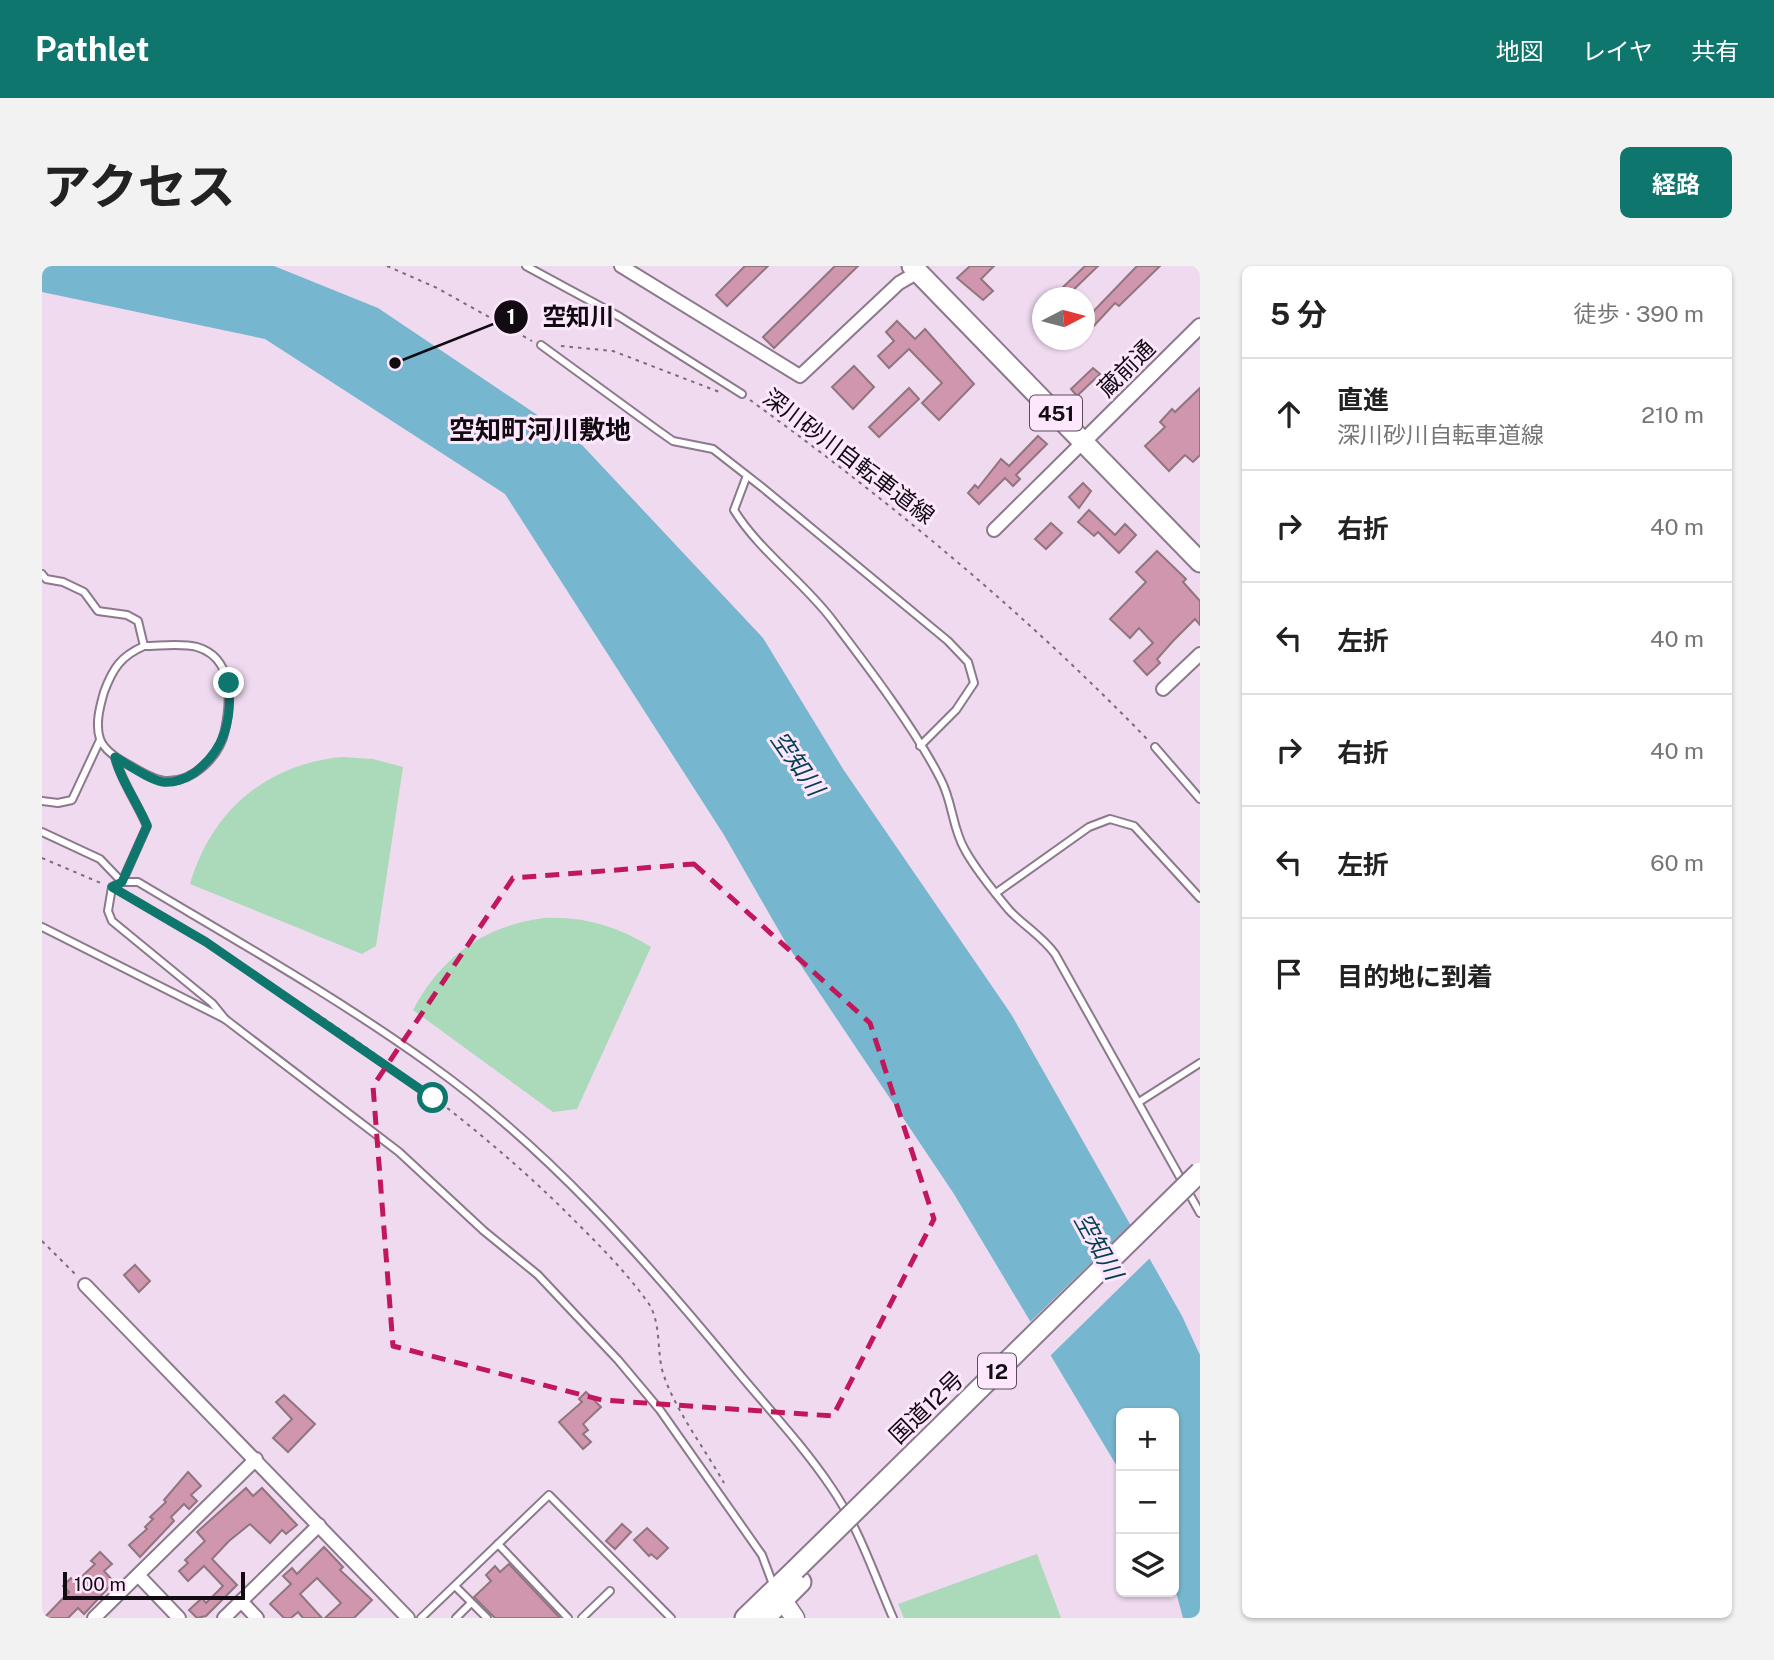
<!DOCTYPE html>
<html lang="ja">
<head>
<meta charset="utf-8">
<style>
	body { margin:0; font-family:"Public Sans","Noto Sans JP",sans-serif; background:#f2f2f2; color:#222 }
	.controls { position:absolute; right:21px; bottom:21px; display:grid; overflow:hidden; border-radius:10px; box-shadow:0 2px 5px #0004 }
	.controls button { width:63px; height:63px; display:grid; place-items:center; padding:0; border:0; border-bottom:2px solid #e0e0e0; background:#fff; color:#222; font:35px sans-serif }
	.compass { position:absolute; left:990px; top:21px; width:63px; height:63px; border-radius:50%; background:#fff; box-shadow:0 2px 5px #0004; rotate:84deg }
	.scale { position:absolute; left:21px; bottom:18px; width:182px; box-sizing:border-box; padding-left:7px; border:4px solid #120b12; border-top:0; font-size:19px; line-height:24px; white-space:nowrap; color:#120b12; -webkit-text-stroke:5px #fce7fc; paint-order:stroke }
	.stop { position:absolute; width:21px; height:21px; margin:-16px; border:5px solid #0f766e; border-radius:50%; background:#fff }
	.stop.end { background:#0f766e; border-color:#fff; box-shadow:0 2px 7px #0008 }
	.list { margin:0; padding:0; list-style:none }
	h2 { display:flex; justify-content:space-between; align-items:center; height:91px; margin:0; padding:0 28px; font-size:30px }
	h2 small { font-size:23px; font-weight:400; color:#767676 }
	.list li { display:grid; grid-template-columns:46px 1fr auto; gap:21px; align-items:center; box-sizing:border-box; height:112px; padding:0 28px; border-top:2px solid #e0e0e0 }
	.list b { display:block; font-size:26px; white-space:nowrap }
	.list p { margin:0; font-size:23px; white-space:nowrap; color:#767676 }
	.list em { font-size:23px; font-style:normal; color:#767676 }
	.icon { flex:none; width:38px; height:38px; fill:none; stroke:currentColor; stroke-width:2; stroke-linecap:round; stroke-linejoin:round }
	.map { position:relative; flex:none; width:1158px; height:1352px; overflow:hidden; border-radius:10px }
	header { display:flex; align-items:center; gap:42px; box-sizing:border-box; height:98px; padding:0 35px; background:#0f766e; color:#fff }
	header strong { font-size:33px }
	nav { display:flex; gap:38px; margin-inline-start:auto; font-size:24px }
	.intro { display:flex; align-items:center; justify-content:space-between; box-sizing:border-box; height:168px; padding:0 42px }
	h1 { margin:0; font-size:49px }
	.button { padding:18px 32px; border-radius:10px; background:#0f766e; color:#fff; font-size:24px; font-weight:700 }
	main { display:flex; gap:42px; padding:0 42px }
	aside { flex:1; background:#fff; border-radius:10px; box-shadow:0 2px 5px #0004 }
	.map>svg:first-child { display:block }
	.green { fill:#abdabb }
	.water { fill:#76b6ce }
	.pier { fill:#efdaef }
	.building { fill:#cf96ad; stroke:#90757f; stroke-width:2 }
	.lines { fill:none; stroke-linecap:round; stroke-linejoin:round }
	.service-casing { stroke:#8c798c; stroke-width:10 }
	.minor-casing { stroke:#8c798c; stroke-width:16 }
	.tertiary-casing { stroke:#8c798c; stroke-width:18 }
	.secondary-casing { stroke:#8c798c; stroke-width:21 }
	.trunk-casing { stroke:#8c798c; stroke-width:23 }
	.path { stroke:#796c79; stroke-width:2; stroke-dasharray:3.5 5; stroke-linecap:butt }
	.service { stroke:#fff; stroke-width:6 }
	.minor { stroke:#fff; stroke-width:12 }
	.tertiary { stroke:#fff; stroke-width:14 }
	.secondary { stroke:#fff; stroke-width:18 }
	.trunk { stroke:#fff; stroke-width:19 }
	.trunk-bridge-casing { stroke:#8c798c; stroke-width:23; stroke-linecap:butt }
	.trunk-bridge { stroke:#fff; stroke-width:19 }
	.route { stroke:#0f766e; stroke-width:9 }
	.marked { fill:none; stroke:#c2185b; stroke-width:5; stroke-dasharray:14 9; stroke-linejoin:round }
	.labels { text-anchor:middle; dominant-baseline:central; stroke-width:6; stroke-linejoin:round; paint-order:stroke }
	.shield { fill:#fce7fc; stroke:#584d58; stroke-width:2 }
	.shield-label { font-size:21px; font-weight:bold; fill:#120b12 }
	.street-label { font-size:23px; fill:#120b12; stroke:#fce7fc }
	.water-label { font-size:24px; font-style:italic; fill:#033f51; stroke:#fce7fc }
	.quarter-label { font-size:26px; font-weight:bold; fill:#120b12; stroke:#fce7fc }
	.leader { fill:none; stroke:#120b12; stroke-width:2.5 }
	.callout-dot { fill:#120b12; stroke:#fce7fc; stroke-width:2.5 }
	.mark-label { font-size:21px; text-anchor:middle; font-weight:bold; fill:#fff }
	.callout-label { font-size:24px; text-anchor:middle; font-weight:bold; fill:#120b12; stroke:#fce7fc; stroke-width:6; stroke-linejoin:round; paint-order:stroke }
</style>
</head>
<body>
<header>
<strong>Pathlet</strong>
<nav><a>地図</a><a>レイヤ</a><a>共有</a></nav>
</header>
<div class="intro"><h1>アクセス</h1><a class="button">経路</a></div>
<main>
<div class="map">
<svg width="1158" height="1352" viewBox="0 0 1158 1352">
	<rect width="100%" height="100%" fill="#efdaef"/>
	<g class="green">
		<path d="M 300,491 L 331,493 L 361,501 L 334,680 L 320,688 L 148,618 C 169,545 225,498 300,491 Z"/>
		<path d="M 502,652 C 541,650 575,660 609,681 L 535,843 L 511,846 L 371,744 C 399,691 442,660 502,652 Z"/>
		<path d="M 995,1288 L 1019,1352 L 862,1352 L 856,1338 Z"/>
	</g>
	<path class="water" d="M 0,0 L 232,0 L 336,42 L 540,179 L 721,372 L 801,503 L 969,748 L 1140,1050 L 1158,1089 L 1158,1352 L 1141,1352 L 1132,1319 L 1132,1147 L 1079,1147 L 1079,1207 L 912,928 L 744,677 L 682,569 L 463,228 L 223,73 L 0,26 Z"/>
	<path class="pier" d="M 1091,956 L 1110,990 L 1006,1092 L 986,1058 Z"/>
	<g class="building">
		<path d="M 703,0 L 726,0 L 685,40 L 674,29 Z"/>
		<path d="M 793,0 L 816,0 L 732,82 L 721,71 Z"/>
		<path d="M 928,0 L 952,0 L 939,13 L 951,25 L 941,34 L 915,12 Z"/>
		<path d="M 1043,0 L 1056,0 L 1025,30 L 1019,23 Z"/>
		<path d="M 1095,0 L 1118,0 L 1077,40 L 1073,37 L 1049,63 L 1042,55 Z"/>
		<path d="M 855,55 L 873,73 L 883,63 L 932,118 L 897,154 L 880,137 L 900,117 L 867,83 L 847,102 L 836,90 L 852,75 L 844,66 Z"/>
		<path d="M 812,100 L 832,121 L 811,143 L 790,121 Z"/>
		<path d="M 1051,102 L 1058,108 L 1035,130 L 1029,123 Z"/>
		<path d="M 867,122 L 877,133 L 837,171 L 827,161 Z"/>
		<path d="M 1158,122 L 1158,189 L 1151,196 L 1143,189 L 1127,205 L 1103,180 L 1123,161 L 1118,156 L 1130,143 L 1133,146 Z"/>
		<path d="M 996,170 L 1005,178 L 974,209 L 978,213 L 971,220 L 963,212 L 937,238 L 926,227 L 933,219 L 936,222 L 959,193 L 967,200 Z"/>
		<path d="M 1041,217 L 1049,225 L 1037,242 L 1027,231 Z"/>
		<path d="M 1047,244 L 1073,269 L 1083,258 L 1094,269 L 1077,287 L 1056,266 L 1052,270 L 1036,256 Z"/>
		<path d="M 1009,257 L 1020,267 L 1004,283 L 993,273 Z"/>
		<path d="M 1115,285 L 1144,313 L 1141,316 L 1158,335 L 1158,359 L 1153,353 L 1131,375 L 1115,393 L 1118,397 L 1105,409 L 1092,395 L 1111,377 L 1097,362 L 1088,372 L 1068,353 L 1104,316 L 1094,306 Z"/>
		<path d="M 93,999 L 108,1015 L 97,1026 L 82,1009 Z"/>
		<path d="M 544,1126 L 559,1141 L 541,1158 L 546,1164 L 541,1168 L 549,1176 L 541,1183 L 517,1156 L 540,1136 L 537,1133 Z"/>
		<path d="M 242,1129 L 273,1158 L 246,1186 L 231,1172 L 250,1153 L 234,1136 Z"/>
		<path d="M 146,1206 L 159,1220 L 149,1229 L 155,1235 L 147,1243 L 142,1238 L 129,1251 L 132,1255 L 98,1291 L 87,1279 L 105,1263 L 103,1261 L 111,1253 L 108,1251 L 124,1236 L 122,1234 Z"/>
		<path d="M 204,1222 L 211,1230 L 220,1222 L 255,1259 L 244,1268 L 240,1264 L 228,1277 L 208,1258 L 187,1275 L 170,1293 L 195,1319 L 164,1350 L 155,1352 L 147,1344 L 160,1332 L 164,1337 L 181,1320 L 162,1300 L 146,1315 L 137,1305 L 146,1297 L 143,1294 L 163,1275 L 155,1266 Z"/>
		<path d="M 580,1258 L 589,1266 L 573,1283 L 564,1275 Z"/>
		<path d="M 605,1262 L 626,1282 L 615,1293 L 609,1288 L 607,1290 L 592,1274 Z"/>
		<path d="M 282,1281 L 301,1301 L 298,1304 L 330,1334 L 312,1352 L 283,1352 L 299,1337 L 275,1312 L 258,1328 L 280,1352 L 261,1352 L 256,1346 L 249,1352 L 242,1352 L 228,1338 L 249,1318 L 241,1310 L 250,1302 L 255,1308 Z"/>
		<path d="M 58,1286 L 70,1298 L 62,1305 L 72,1316 L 42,1348 L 36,1342 L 26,1352 L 2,1352 L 27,1326 L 21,1320 L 29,1312 L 34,1316 L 53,1298 L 49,1295 Z"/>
		<path d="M 467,1298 L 518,1352 L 453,1352 L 432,1331 L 449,1315 L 444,1309 L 453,1300 L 458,1306 Z"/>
	</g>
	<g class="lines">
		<g class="service-casing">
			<g id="service">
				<path d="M 484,0 L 578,51 L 700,128"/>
				<path d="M 499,79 L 614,163 L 631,175 L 671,183 L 721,222 L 906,375 L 926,396 L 932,417 L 914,444 L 878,480"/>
				<path d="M 704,212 L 692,244 C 718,286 762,316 791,355 C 826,401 874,464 899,514 C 911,537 910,562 923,584 C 934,604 952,626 967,644 C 982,660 1000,670 1013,688 L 1158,947"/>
				<path d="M 0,308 L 4,313 L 21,316 L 42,326 L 56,345 L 85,349 L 96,355 L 102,380"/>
				<path d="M 102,380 C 118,380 140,377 155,381 C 192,392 189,435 183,464 C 178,490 152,516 124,515 C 112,515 96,504 85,498 C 76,493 62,484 58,473 C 53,458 58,440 62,426 C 71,402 79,390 102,380 Z"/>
				<path d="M 1113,481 L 1158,533"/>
				<path d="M 73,491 C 78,513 96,538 105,560 L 80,616"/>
				<path d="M 0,535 L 16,537 L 30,534 L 58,474"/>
				<path d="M 0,566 L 58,593 L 80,616"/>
				<path d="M 954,627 L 1047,561 L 1068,553 L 1092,560 L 1158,632"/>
				<path d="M 0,661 L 183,753 L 357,886 L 442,965 L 496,1009 L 576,1094 L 618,1144 L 720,1289 L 732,1321"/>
				<path d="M 183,753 L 170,737 L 70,655 L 66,645 L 70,621 L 80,616 L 96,616 C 195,675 296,732 389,799 C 505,882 600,990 690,1099 C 723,1139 760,1178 789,1221 C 816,1260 832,1308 851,1352"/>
				<path d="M 1097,836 L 1158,797"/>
				<path d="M 456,1278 L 526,1352"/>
				<path d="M 413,1320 L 445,1352"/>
				<path d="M 379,1352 L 507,1229 L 629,1352"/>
				<path d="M 414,1352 L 429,1337"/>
				<path d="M 540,1352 L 568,1325"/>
			</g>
		</g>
		<g class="minor-casing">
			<g id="minor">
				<path d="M 579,0 L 758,110 L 857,17 L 876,6"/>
				<path d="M 952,264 L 1042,175"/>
				<path d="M 1121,423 L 1158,388"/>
				<path d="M 43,1019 L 366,1352"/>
				<path d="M 96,1309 L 137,1352"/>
				<path d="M 199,1335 L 215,1352"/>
				<path d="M 52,1352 L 214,1193"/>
				<path d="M 182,1352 L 277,1259"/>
			</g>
		</g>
		<g class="tertiary-casing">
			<path id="tertiary" d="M 1042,175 L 1158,60"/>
		</g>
		<g class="secondary-casing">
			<path id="secondary" d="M 733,1323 L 753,1352"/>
		</g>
		<g class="trunk-casing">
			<g id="trunk">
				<path d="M 870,0 L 1158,296"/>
				<path d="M 703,1352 L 753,1304"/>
				<path d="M 723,1352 L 759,1316"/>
			</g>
		</g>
		<g class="path">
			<path d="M 345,0 L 395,22 L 490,75"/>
			<path d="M 519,80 L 571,85 L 680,127"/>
			<path d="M 708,134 C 850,237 983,347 1105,473"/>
			<path d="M 0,592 L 61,618"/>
			<path d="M 79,627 C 231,715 396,820 522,944 C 551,973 583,1004 607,1038 C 620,1059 614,1088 622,1110 C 635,1147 663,1183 682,1217"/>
			<path d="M 0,975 L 34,1009"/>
		</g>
		<use href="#service" class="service"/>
		<use href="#minor" class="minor"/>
		<use href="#tertiary" class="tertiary"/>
		<use href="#secondary" class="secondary"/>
		<use href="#trunk" class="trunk"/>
		<g class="trunk-bridge-casing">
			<path id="trunk-bridge" d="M 753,1304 L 1158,906"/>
		</g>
		<use href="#trunk-bridge" class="trunk-bridge"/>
	</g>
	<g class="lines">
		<path class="route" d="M 187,417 C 190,454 183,484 152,507 C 144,513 132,517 121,516 C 106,513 87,499 73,491 C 78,514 96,537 105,560 L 80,616 L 70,621 L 164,676 L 391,832"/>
	</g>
	<path class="marked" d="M 652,598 L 828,757 L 892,953 L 791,1150 L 560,1134 L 351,1080 L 331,820 L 471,612 Z"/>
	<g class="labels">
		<g class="shield">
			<rect x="988" y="129.5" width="52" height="35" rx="5"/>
			<rect x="936" y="1087.5" width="38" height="35" rx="5"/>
		</g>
		<g class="shield-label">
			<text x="1014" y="147">451</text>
			<text x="955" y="1105">12</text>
		</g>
		<g class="street-label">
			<text transform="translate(1084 102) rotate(-45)">蔵前通</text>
			<text transform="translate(807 190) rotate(37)">深川砂川自転車道線</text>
			<text transform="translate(884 1141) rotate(-44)">国道12号</text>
		</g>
		<g class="water-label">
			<text transform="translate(756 497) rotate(55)">空知川</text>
			<text transform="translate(1057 980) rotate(61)">空知川</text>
		</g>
		<g class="quarter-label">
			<text x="498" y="163">空知町河川敷地</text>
		</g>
	</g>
	<path class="leader" d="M353 97L469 51"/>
	<g class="callout-dot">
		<circle cx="353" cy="97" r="7"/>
		<circle cx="469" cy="51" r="18"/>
	</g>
	<g class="mark-label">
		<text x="469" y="58">1</text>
	</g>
	<g class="callout-label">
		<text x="536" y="59">空知川</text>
	</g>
</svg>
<div class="controls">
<button>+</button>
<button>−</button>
<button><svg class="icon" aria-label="layers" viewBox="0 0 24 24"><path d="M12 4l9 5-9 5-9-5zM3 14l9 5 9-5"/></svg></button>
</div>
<svg class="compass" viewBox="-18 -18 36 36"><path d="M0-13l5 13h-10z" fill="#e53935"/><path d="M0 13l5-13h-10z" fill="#767676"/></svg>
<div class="scale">100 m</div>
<div class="stop" style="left:391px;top:832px"></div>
<div class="stop end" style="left:187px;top:417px"></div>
</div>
<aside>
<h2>5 分<small>徒歩 · 390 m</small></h2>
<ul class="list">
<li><svg class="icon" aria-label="ahead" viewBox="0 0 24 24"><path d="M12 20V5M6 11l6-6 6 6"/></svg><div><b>直進</b><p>深川砂川自転車道線</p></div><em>210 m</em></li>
<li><svg class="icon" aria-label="right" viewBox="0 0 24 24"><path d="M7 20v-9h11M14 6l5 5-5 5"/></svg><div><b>右折</b></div><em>40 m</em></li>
<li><svg class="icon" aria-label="left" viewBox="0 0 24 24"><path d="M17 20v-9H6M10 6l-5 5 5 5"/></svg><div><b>左折</b></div><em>40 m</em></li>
<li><svg class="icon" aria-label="right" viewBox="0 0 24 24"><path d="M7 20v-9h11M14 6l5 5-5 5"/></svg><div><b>右折</b></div><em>40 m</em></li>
<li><svg class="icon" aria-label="left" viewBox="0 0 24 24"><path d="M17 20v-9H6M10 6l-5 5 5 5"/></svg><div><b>左折</b></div><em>60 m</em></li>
<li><svg class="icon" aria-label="arrive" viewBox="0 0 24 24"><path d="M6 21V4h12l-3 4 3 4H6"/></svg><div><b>目的地に到着</b></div></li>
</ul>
</aside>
</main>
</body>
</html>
